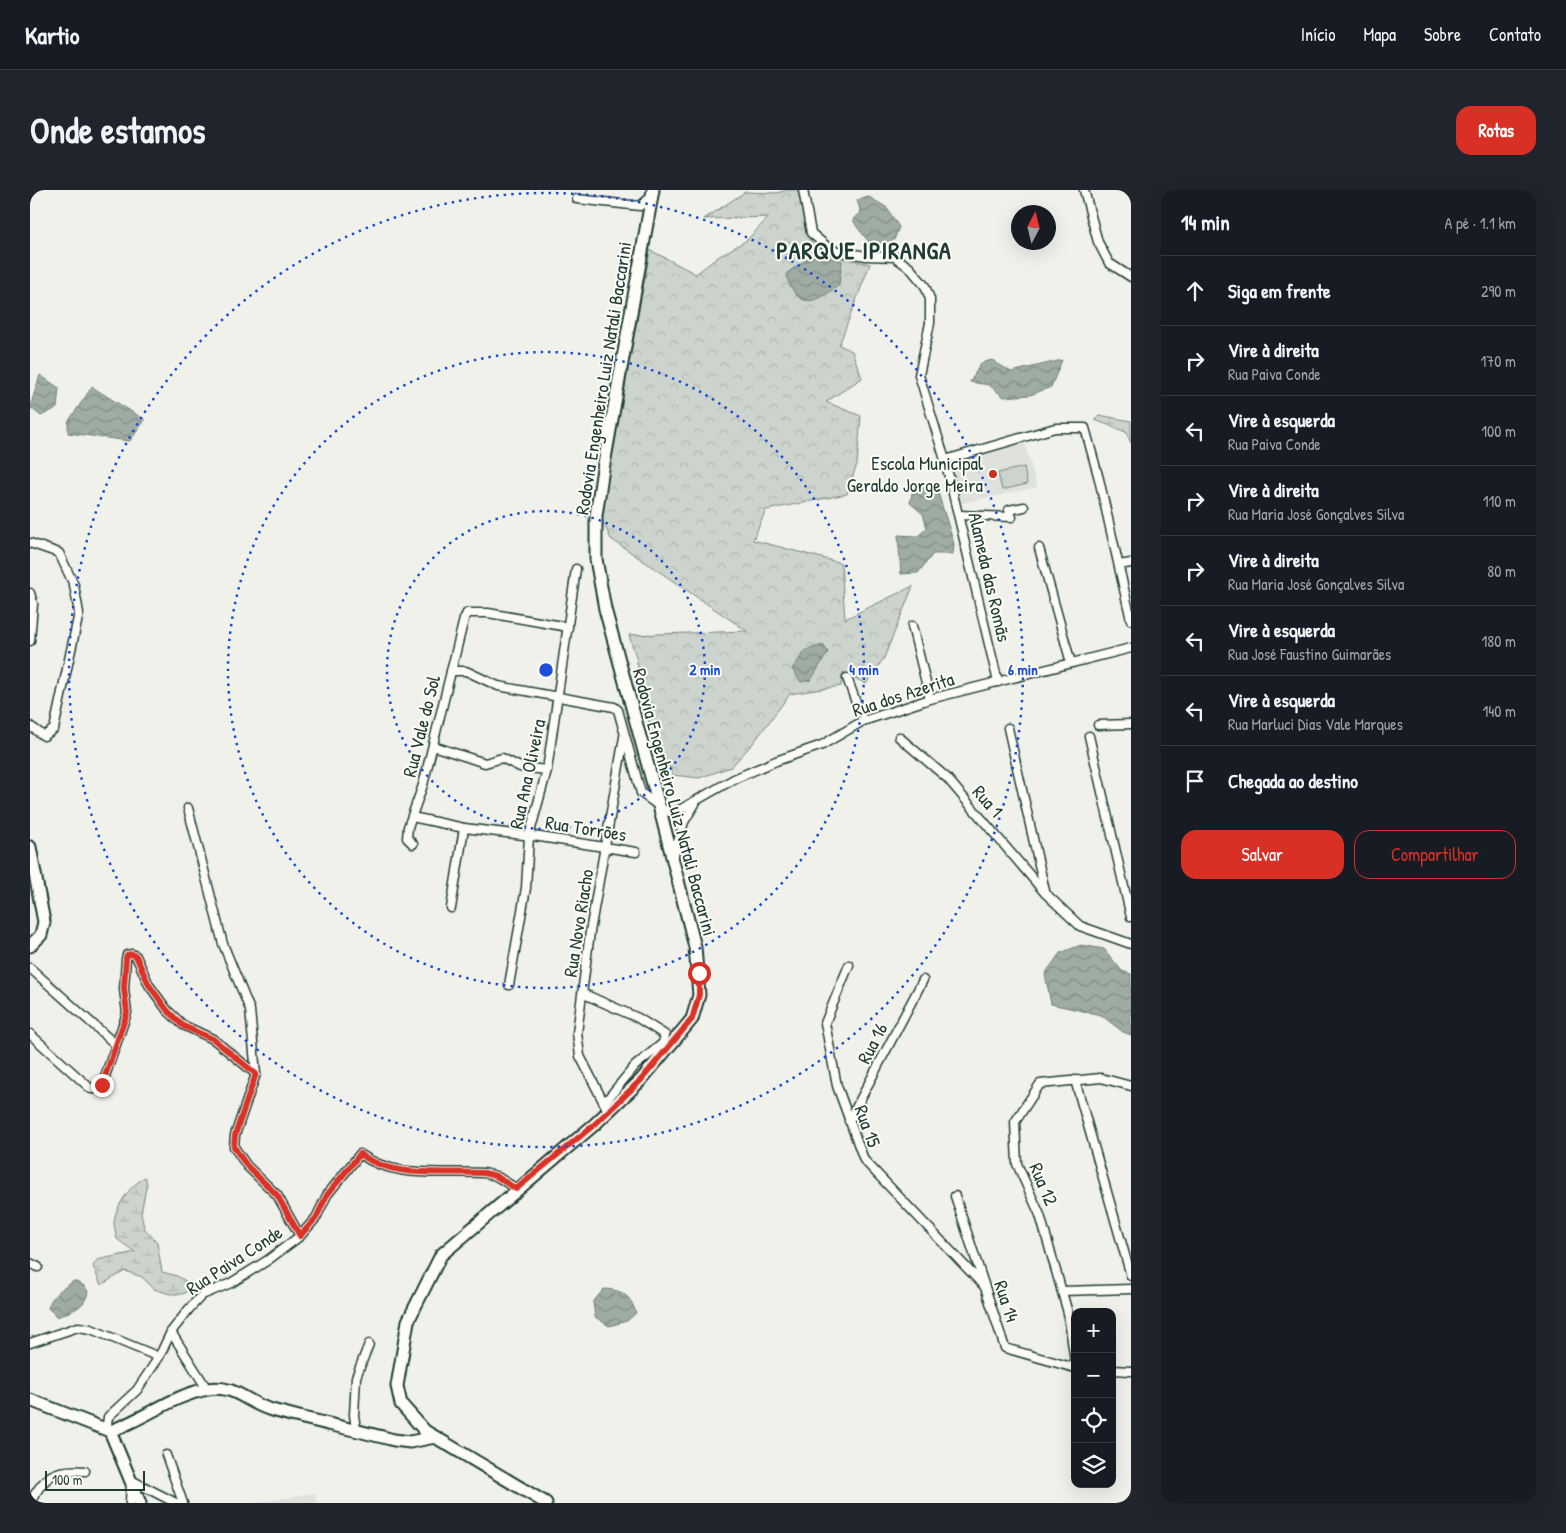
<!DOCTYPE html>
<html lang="pt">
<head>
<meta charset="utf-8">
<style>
	body { margin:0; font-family:"Patrick Hand",sans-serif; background:#20242c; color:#f1f3f6 }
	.controls { position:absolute; right:15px; bottom:15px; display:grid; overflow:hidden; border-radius:10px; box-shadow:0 5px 20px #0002 }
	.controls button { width:45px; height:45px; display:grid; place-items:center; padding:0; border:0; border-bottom:1px solid #363941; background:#171b24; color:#f1f3f6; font:25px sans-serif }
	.compass { position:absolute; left:981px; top:15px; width:45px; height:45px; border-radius:50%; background:#171b24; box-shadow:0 5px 20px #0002; rotate:7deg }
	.scale { position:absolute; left:15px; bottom:12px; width:100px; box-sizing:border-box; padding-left:5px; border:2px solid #1f3d34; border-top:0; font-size:14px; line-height:18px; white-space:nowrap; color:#1f3d34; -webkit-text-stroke:4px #fdfcf7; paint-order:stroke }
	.stop { position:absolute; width:15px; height:15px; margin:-11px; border:4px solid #d93025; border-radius:50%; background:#fff }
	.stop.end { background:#d93025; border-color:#fff; box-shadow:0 1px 5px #0008 }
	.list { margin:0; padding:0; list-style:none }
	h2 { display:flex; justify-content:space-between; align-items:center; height:65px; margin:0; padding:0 20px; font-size:21px }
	h2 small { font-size:16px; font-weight:400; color:#9ea1a6 }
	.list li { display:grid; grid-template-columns:32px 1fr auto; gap:15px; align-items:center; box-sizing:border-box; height:70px; padding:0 20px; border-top:1px solid #363941 }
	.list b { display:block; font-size:19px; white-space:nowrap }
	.list p { margin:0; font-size:16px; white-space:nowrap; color:#9ea1a6 }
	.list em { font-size:16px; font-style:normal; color:#9ea1a6 }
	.actions { display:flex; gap:10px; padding:15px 20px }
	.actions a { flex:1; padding:11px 0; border:1px solid #d93025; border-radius:15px; text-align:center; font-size:18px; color:#d93025 }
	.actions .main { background:#d93025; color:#fff }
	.icon { flex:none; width:28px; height:28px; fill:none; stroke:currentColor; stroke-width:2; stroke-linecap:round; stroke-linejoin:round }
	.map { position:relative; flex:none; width:1101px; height:1313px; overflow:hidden; border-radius:15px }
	header { display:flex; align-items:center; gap:30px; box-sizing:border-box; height:70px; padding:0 25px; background:#171b24; border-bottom:1px solid #363941 }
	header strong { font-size:24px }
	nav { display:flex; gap:28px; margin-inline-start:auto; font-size:18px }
	.intro { display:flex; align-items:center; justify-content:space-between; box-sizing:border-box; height:120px; padding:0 30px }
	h1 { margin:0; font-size:35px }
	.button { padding:12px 22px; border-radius:15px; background:#d93025; color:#fff; font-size:18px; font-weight:700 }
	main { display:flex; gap:30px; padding:0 30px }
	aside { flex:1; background:#171b24; border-radius:15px; box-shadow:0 5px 20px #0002 }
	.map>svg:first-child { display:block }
	.built { fill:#dfe2dc }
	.forest { fill:url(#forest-crowns); stroke:#768880 }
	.wetland { fill:url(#wetland-marsh); stroke:#768880 }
	.pitch { fill:#cdd3cd; stroke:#768880 }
	.water { fill:url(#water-waves); stroke:#6c8077 }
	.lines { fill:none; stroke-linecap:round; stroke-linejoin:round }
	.street-casing { stroke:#1f3d34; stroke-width:11 }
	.secondary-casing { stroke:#1f3d34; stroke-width:15 }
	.street { stroke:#fdfcf7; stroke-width:8 }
	.secondary { stroke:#fdfcf7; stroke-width:11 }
	.route { stroke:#d93025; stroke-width:6 }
	.ring { fill:none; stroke:#1d4ed8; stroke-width:2.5; stroke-dasharray:2.5 5 }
	.poi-dot { fill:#c8321e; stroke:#fdfcf7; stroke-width:2 }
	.labels { text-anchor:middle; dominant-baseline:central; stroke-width:4; stroke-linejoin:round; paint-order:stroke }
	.street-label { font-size:19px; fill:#1f3d34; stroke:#fdfcf7 }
	.poi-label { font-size:19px; fill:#1f3d34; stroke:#fdfcf7; text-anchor:end }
	.district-label { font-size:24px; font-weight:bold; letter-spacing:1px; fill:#1f3d34; stroke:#fdfcf7 }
	.centre { fill:#1d4ed8; stroke:#fdfcf7; stroke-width:2.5 }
	.ring-label { font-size:15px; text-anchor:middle; font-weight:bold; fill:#1d4ed8; stroke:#fdfcf7; stroke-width:4; stroke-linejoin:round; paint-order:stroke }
</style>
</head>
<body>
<header>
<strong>Kartio</strong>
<nav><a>Início</a><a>Mapa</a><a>Sobre</a><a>Contato</a></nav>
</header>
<div class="intro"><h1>Onde estamos</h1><a class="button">Rotas</a></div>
<main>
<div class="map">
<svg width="1101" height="1313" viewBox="0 0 1101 1313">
	<defs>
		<pattern id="forest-crowns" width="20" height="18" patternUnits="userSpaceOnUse" patternTransform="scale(1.25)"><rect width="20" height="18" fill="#cdd3cd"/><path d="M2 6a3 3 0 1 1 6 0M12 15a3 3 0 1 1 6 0" fill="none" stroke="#b0b6b1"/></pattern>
		<pattern id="wetland-marsh" width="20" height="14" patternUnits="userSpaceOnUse" patternTransform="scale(1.25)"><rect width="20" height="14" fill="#cdd3cd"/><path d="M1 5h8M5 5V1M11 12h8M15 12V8" fill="none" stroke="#b0b6b1"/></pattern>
		<pattern id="water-waves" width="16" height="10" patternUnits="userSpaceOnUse" patternTransform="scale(1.25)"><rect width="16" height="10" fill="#9faca4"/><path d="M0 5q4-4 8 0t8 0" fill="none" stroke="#818d86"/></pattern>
	</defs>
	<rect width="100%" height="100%" fill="#f0f1eb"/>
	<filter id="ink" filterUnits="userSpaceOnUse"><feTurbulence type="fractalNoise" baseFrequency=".02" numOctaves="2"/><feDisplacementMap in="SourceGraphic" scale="10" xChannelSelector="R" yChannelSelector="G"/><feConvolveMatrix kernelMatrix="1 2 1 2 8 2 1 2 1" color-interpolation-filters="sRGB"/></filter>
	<g filter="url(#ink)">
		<g class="built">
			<path d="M 994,250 L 1007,297 L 928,314 L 921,271 Z"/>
			<path d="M 285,1303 L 287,1313 L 224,1313 Z"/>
		</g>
		<path class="forest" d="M 757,0 L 769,0 L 775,34 L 783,56 L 811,68 L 840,74 L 809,155 L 822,161 L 832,188 L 796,212 L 831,226 L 827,274 L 817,304 L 736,320 L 723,350 L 811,373 L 815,429 L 883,396 L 854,468 L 836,494 L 813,482 L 811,496 L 760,504 L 724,552 L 701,577 L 669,588 L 643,585 L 619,534 L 606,467 L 599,445 L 717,441 L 581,349 L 571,328 L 620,60 L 666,84 L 688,67 L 717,50 L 739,27 L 674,29 L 715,2 L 747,3 Z"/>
		<g class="wetland">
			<path d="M 1069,225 L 1101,231 L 1101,253 L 1096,242 L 1065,230 Z"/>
			<path d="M 115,987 L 117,993 L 111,1023 L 114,1038 L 127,1052 L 132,1082 L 147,1086 L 164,1096 L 153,1104 L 140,1104 L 124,1099 L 112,1087 L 95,1081 L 71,1095 L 63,1076 L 67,1070 L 105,1062 L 87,1049 C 86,1044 84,1037 84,1033 C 85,1016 101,995 115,987 Z"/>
		</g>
		<path class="pitch" d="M 994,277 L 997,294 L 972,300 L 968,283 Z"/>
		<g class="water">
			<path d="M 839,7 L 856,17 L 869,37 L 864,50 L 856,56 L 839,53 C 834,44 826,38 823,29 L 831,23 L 827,10 Z"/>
			<path d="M 790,65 L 812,71 L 809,95 C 795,106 775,121 763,100 C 759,93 757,92 757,83 L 780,67 Z"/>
			<path d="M 962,170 L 981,182 L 1032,170 L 1021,197 L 1000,205 L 974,207 L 959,195 L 940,192 L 951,173 Z"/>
			<path d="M 10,185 L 29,198 L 27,218 L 11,226 L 0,217 Z"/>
			<path d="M 62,197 L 115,230 L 100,251 L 38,243 L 38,232 Z"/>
			<path d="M 898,295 L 906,296 L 924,354 L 923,364 L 903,364 L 888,383 L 871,384 L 868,345 L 888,346 L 897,338 L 893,324 L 880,313 L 883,299 Z"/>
			<path d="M 793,455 L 798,462 L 781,490 L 771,492 L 762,479 L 776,460 Z"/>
			<path d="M 1051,755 L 1074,759 L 1092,781 L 1101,784 L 1101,845 L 1093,842 L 1071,825 L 1021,814 L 1015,784 L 1030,763 Z"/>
			<path d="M 44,1091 L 53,1095 L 58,1101 C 56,1118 41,1121 27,1127 L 18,1118 C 22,1104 32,1099 44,1091 Z"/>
			<path d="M 574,1099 C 593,1100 600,1105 606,1123 L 597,1131 L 579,1136 L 565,1127 L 563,1112 Z"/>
		</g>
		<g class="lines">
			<g class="street-casing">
				<g id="street">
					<path d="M 773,0 L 781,43 L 801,60 L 836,66 L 865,67 L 880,78 L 895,96 L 900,109 L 900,133 L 889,185 L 915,270 L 968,492"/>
					<path d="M 1054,0 L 1068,52 L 1079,73 L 1101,87"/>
					<path d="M 547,9 L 610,16 L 622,6"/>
					<path d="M 915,270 L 1025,238 L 1055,238 L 1069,289 L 1101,430"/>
					<path d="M 929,325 L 982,327 L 979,320 L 994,317"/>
					<path d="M 0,353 L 29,363 L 44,395 L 49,423 L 24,539 L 14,546 L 0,536"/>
					<path d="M 1009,358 L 1041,473"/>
					<path d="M 1089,375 L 1101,373"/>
					<path d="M 0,403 L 3,414 L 0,451"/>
					<path d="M 882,436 L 900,509"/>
					<path d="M 421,481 L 436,481 L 468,496 L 584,517 L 588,520 L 611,603 L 636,621 L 644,623 L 704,589 L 746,571 L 792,555 L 833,531 L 900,509 L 1101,458"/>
					<path d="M 817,488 L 833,531"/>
					<path d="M 1068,535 L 1101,534"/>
					<path d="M 978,538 L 1015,701"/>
					<path d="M 1059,546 L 1101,727"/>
					<path d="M 869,547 L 917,588 L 1015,703 L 1050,736 L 1101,754"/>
					<path d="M 403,556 L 455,573 L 472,568 L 490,577 L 517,580"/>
					<path d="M 158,618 L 193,754 L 220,820 L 226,884 L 205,945 L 204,957 L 217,976 L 247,1005 L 270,1046"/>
					<path d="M 382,627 L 434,638 L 510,647 L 606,662"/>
					<path d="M 383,654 L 377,648 L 378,637 L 393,595 L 434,429 L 437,423 L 458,423 L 538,437"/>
					<path d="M 644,665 L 654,632 L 665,614"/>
					<path d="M 421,718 L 434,638"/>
					<path d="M 819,775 L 795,833 L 807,896 L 834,970 L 954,1096"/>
					<path d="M 0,778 L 85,854"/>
					<path d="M 479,795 L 496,698 L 499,646 L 517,580 L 546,379"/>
					<path d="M 554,804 L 608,828 L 635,845 L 633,853 L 605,876 L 575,912"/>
					<path d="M 0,844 L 61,899 L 68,899 L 72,895 L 97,823 L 94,799 L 96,769 L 97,765 L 102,764 L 106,766 L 119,795 L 137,820 L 153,835 L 183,849 L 226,884"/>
					<path d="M 1045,890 L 1101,1086"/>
					<path d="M 578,921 L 550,866 L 547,843 L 560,742 L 594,547"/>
					<path d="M 819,931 L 893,790"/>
					<path d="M 925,1006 L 975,1158 L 1045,1178"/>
					<path d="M 0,1073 L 8,1077"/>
					<path d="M 1032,1101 L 1101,1099"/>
					<path d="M 141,1142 L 177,1199"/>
					<path d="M 0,1153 L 48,1137 L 61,1139 L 129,1167"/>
					<path d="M 1045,1172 L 1038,1123 L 1010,1025 L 987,974 L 985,932 L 1010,894 L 1071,888 L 1101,896"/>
					<path d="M 1082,1180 L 1101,1181"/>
					<path d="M 326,1239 L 324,1225 L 326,1187 L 339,1154"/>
					<path d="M 80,1241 L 77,1234 L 78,1227 L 107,1200 L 129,1167 L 141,1142 L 159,1119 L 172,1105 L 201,1093 L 238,1070 L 270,1046 L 286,1028 L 297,1005 L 330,964 C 366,990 412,980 454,983 L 466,986 L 487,999"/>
					<path d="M 136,1265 L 153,1313"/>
					<path d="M 0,1313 C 14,1286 24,1278 55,1281"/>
					<path d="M 100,1313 L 101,1290 L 146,1313"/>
				</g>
			</g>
			<g class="secondary-casing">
				<g id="secondary">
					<path d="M 0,657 L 14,732 L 11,745 L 0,756"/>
					<path d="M 0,1210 L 80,1241 L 110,1313"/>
					<path d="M 80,1241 C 113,1230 143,1205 178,1199 C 205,1194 218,1214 242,1220 C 282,1231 323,1239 364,1250 L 380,1252 L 405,1247"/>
					<path d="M 516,1313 L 395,1241 L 371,1214 L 367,1196 L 378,1131 L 411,1065 L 565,934 L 611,890 L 662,829 L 669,805 L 665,757 L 629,616 L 575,419 L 566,369 L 566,326 L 572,285 L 623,0"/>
				</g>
			</g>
			<use href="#street" class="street"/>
			<use href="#secondary" class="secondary"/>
		</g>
	</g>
	<g class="lines" filter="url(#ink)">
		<path class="route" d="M 72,895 L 97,823 L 94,798 L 96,768 L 97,765 L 102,764 L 106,766 L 119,795 L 137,820 L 153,836 L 183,849 L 226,884 L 205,945 L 204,957 L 217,976 L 247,1005 L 270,1046 L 286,1028 L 297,1005 L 330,964 C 366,990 412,980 454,983 L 466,986 L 486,999 L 565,934 L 611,890 L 662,829 L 669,805 L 669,783"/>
	</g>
	<g class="ring">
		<circle cx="516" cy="480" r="159"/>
		<circle cx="516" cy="480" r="318"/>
		<circle cx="516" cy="480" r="477"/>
	</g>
	<circle class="poi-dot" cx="963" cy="284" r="5"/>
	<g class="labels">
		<g class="street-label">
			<text transform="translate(573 188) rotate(-81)">Rodovia Engenheiro Luiz Natali Baccarini</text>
			<text transform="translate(960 387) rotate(77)">Alameda das Romãs</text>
			<text transform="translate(873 504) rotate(-18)">Rua dos Azerita</text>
			<text transform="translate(391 536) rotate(-76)">Rua Vale do Sol</text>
			<text transform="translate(497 584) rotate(-78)">Rua Ana Oliveira</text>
			<text transform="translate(958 611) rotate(49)">Rua 1</text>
			<text transform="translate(645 612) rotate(75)">Rodovia Engenheiro Luiz Natali Baccarini</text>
			<text transform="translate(556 638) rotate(9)">Rua Torrões</text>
			<text transform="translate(548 733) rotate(-81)">Rua Novo Riacho</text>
			<text transform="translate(842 853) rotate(-63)">Rua 16</text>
			<text transform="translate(838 936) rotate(70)">Rua 15</text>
			<text transform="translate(1014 994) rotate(67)">Rua 12</text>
			<text transform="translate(204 1070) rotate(-33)">Rua Paiva Conde</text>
			<text transform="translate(977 1111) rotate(72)">Rua 14</text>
		</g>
		<g class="poi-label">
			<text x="953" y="273">Escola Municipal<tspan x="953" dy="22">Geraldo Jorge Meira</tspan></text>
		</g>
		<g class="district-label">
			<text x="834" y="60">PARQUE IPIRANGA</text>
		</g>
	</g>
	<circle cx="516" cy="480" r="8" class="centre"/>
	<g class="ring-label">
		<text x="675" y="485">2 min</text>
		<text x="834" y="485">4 min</text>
		<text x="993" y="485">6 min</text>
	</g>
</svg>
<div class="controls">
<button>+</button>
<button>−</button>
<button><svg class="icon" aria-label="locate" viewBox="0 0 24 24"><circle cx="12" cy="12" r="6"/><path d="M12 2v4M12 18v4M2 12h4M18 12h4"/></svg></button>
<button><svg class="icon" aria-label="layers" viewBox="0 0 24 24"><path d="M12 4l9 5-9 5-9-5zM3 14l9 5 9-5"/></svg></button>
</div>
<svg class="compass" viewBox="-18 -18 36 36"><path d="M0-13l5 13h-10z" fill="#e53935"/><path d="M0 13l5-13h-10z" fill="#9ea1a6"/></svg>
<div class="scale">100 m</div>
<div class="stop" style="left:669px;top:783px"></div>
<div class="stop end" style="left:72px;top:895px"></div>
</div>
<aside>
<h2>14 min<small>A pé · 1.1 km</small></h2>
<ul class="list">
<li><svg class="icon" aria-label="ahead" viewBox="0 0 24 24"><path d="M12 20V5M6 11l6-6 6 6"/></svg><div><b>Siga em frente</b></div><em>290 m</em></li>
<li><svg class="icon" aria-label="right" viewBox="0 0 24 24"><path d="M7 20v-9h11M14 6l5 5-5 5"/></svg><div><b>Vire à direita</b><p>Rua Paiva Conde</p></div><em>170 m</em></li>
<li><svg class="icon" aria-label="left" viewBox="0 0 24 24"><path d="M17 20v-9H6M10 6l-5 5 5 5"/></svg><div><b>Vire à esquerda</b><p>Rua Paiva Conde</p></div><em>100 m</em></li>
<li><svg class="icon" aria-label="right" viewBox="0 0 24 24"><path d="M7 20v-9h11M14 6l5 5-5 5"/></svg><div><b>Vire à direita</b><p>Rua Maria José Gonçalves Silva</p></div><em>110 m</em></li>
<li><svg class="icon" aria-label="right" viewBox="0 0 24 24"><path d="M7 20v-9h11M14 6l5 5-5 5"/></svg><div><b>Vire à direita</b><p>Rua Maria José Gonçalves Silva</p></div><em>80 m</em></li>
<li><svg class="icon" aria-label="left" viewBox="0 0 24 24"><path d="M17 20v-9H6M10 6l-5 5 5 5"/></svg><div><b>Vire à esquerda</b><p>Rua José Faustino Guimarães</p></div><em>180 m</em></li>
<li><svg class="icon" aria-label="left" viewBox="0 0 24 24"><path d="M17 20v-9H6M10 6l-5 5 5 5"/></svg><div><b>Vire à esquerda</b><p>Rua Marluci Dias Vale Marques</p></div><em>140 m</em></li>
<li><svg class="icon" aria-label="arrive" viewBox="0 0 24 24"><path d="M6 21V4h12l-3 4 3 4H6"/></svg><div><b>Chegada ao destino</b></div></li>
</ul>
<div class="actions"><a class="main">Salvar</a><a>Compartilhar</a></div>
</aside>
</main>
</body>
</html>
